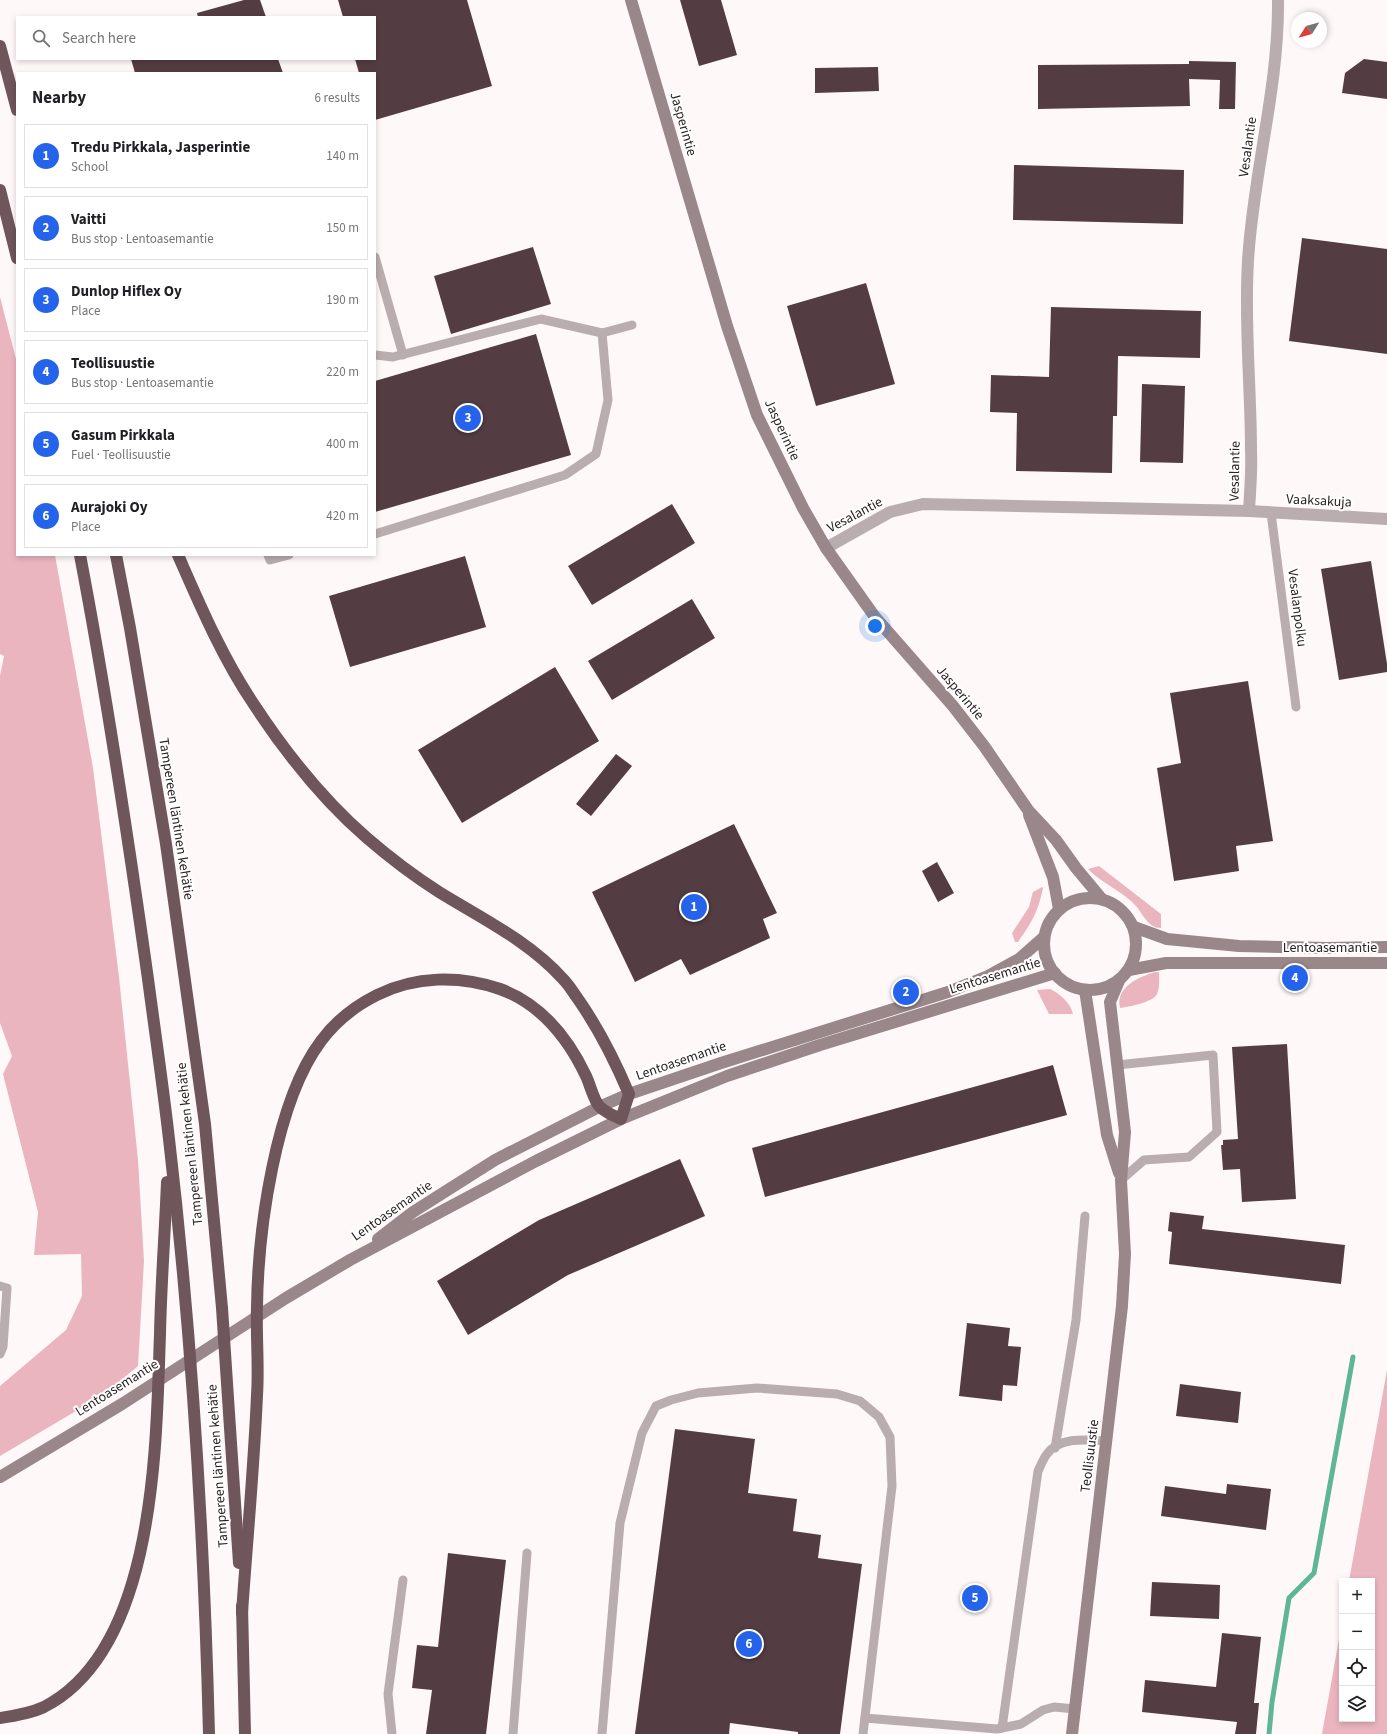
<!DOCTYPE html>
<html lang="en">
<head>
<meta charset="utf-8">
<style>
	body { margin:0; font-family:"Source Sans 3",sans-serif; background:#f6f6f6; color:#202124 }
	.controls { position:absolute; right:12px; bottom:12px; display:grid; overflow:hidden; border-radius:0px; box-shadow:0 2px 6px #0003 }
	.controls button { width:36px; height:36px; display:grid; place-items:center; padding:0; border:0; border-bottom:1px solid #e0e0e0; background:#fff; color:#202124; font:20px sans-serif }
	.compass { position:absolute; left:1291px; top:12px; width:36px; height:36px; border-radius:50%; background:#fff; box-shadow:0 2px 6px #0003; rotate:233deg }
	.you { position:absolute; left:875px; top:626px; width:14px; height:14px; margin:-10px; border:3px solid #fff; border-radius:50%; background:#1a73e8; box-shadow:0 0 0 6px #1a73e833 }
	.badge { display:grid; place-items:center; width:26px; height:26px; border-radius:50%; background:#2563eb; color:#fff; font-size:13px; font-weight:700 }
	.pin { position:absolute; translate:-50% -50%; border:2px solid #fff; box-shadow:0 1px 4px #0006 }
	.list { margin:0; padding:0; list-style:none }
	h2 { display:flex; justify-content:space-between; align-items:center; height:52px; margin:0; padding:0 16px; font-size:17px }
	h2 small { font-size:13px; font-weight:400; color:#757577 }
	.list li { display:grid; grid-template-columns:26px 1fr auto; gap:12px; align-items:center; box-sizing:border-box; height:64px; margin:0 8px 8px; padding:0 8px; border:1px solid #e0e0e0; border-radius:0px }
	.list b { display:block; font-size:15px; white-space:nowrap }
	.list p { margin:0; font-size:13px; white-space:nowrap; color:#757577 }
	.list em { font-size:13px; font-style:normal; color:#757577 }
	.icon { flex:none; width:22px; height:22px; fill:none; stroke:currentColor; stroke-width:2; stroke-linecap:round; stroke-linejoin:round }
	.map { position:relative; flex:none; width:1387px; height:1734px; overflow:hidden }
	.search { position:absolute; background:#fff; box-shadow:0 2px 6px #0003; left:16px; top:16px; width:360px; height:44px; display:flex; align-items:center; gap:10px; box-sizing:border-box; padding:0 14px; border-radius:0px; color:#757577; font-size:15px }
	.panel { position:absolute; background:#fff; box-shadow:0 2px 6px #0003; left:16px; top:72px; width:360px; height:484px; border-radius:0px }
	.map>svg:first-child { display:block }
	.green { fill:#ebb5c0 }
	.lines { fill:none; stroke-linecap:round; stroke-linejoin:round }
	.stream { stroke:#5eb695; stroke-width:5 }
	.building { fill:#543d42 }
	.service { stroke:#b9adaf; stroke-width:9 }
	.minor { stroke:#b9adaf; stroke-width:12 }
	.secondary { stroke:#99878a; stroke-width:12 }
	.motorway { stroke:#6e565b; stroke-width:12 }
	.labels { text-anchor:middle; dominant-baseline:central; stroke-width:4; stroke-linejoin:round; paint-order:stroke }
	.street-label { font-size:14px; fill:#2c2123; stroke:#fff }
</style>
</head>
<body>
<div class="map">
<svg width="1387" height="1734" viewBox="0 0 1387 1734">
	<rect width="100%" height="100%" fill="#fef8f9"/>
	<g class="green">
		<path d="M 0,297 L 17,363 L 17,555 L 55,555 L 93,768 L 119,977 L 138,1160 L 144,1261 L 138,1366 L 103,1395 L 0,1456 L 0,1386 L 66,1330 L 82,1296 L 81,1254 L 34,1255 L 38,1212 L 3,1074 L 12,1056 L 0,1023 L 0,676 L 4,656 L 0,654 Z"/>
		<path d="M 1099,866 L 1161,914 L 1161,928 C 1148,928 1143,914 1136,906 C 1123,891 1102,884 1088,869 Z"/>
		<path d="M 1042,887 L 1043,888 C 1038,912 1032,922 1018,942 L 1015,942 L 1012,933 L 1029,907 L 1033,892 Z"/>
		<path d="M 1155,972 L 1159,972 C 1159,979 1160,988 1157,994 C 1154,1002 1128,1007 1120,1008 C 1115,987 1139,977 1155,972 Z"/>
		<path d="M 1050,989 C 1060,994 1070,1002 1073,1014 L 1049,1014 L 1037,990 Z"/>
		<path d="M 1387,1370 L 1387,1734 L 1322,1734 L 1342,1622 L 1342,1719 L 1372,1719 L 1372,1581 L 1349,1581 Z"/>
	</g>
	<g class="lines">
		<path class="stream" d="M 1269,1734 L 1272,1702 L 1289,1598 L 1314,1573 L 1353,1357"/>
	</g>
	<g class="building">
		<path d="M 244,0 L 260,0 L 266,17 L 198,17 L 197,13 Z"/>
		<path d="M 338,0 L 467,0 L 492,86 L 375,120 L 375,73 L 359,73 L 355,59 L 375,59 L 375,17 L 343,17 Z"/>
		<path d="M 680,0 L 721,0 L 737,55 L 699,66 Z"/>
		<path d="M 131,59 L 278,59 L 283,73 L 135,73 Z"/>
		<path d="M 1364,59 L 1387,62 L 1387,99 L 1342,93 L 1345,73 Z"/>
		<path d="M 1189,61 L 1236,62 L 1235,109 L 1219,109 L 1220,80 L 1189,79 L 1190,106 L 1038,109 L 1038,65 L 1189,64 Z"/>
		<path d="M 878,67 L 879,91 L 815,93 L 815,68 Z"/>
		<path d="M 1014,165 L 1184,170 L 1183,224 L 1013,220 Z"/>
		<path d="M 1302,238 L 1387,249 L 1387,354 L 1289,341 Z"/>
		<path d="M 533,247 L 551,304 L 451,334 L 434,276 Z"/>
		<path d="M 866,283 L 895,384 L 816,406 L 787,306 Z"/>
		<path d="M 1051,307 L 1201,311 L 1200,358 L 1118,356 L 1117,416 L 1113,416 L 1112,473 L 1016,471 L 1017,413 L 990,412 L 991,375 L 1049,377 Z"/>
		<path d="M 536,334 L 571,455 L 375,512 L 375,381 Z"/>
		<path d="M 1142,384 L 1185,386 L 1183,463 L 1140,462 Z"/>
		<path d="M 672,504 L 695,543 L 592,605 L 568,566 Z"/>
		<path d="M 465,556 L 486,627 L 350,667 L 329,596 Z"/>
		<path d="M 1371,561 L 1387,664 L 1387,672 L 1339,680 L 1321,569 Z"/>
		<path d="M 692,599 L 715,638 L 612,700 L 588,661 Z"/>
		<path d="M 555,667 L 599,741 L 462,823 L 418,750 Z"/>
		<path d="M 1248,681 L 1273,841 L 1236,846 L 1239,871 L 1174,881 L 1157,768 L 1181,763 L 1170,693 Z"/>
		<path d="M 616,754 L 632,766 L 591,816 L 576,804 Z"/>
		<path d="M 734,824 L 777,913 L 763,919 L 770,938 L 690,975 L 681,959 L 635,982 L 592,892 Z"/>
		<path d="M 937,862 L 954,893 L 938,902 L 922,871 Z"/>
		<path d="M 1287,1044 L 1296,1199 L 1242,1202 L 1240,1169 L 1223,1170 L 1221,1145 L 1223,1145 L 1223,1140 L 1238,1139 L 1232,1047 Z"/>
		<path d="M 1053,1065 L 1067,1115 L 765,1197 L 752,1148 Z"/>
		<path d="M 680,1159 L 705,1216 L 568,1275 L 468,1335 L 437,1281 L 539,1220 Z"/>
		<path d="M 1170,1212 L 1204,1216 L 1202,1229 L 1345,1245 L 1341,1284 L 1169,1264 L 1172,1232 L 1168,1231 Z"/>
		<path d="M 967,1323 L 1010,1328 L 1008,1346 L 1021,1347 L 1017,1386 L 1003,1385 L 1002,1401 L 959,1396 Z"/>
		<path d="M 1180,1384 L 1241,1392 L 1238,1423 L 1176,1416 Z"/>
		<path d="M 675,1429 L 755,1439 L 748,1493 L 797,1499 L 793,1531 L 821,1535 L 818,1558 L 862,1564 L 840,1734 L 798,1734 L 798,1732 L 730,1723 L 729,1734 L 635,1734 Z"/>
		<path d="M 1227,1484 L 1271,1489 L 1266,1530 L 1161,1516 L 1165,1486 L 1226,1494 Z"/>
		<path d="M 448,1553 L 506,1560 L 486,1734 L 426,1734 L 432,1690 L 412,1688 L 417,1645 L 438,1647 Z"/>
		<path d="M 1152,1582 L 1220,1585 L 1219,1619 L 1150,1616 Z"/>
		<path d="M 1222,1633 L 1261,1637 L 1254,1703 L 1259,1703 L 1256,1734 L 1235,1734 L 1237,1722 L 1142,1712 L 1145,1680 L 1216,1687 Z"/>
	</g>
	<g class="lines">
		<g class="service">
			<path d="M 375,257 L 403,355"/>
			<path d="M 375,355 L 393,357 L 541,319 L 602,333 L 632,325"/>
			<path d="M 1271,513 L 1296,707"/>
			<path d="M 375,534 L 565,475 L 596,454 L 608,400 L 602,333"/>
			<path d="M 268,555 L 270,560 L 289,555"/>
			<path d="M 1117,1065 L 1213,1055 L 1217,1132 L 1189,1157 L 1144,1160 L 1121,1180"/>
			<path d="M 0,1286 L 7,1288 L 3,1347 L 0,1354"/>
			<path d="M 1055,1448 L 1076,1320 L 1085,1216"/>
			<path d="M 865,1718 L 997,1729 L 1021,1724 L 1043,1710 L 1054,1707 L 1075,1709"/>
			<path d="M 1002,1728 L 1038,1471 C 1041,1465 1043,1459 1047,1454 C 1060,1436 1088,1440 1107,1441"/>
			<path d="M 392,1734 L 388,1694 L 403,1580"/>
			<path d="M 513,1734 L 527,1553"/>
			<path d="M 602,1734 L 620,1523 L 642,1433 L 656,1406 L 671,1400 L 698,1393 L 757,1388 L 837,1394 L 860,1401 L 879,1417 L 890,1437 L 892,1486 L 863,1734"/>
		</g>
		<g class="minor">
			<path d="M 1249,511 C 1250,491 1252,471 1251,451 C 1251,387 1244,324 1248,261 C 1253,173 1279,88 1278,0"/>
			<path d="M 826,548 L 890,512 L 923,504 L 1249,511 L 1387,519"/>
		</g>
		<g class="secondary">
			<path d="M 631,0 L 727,326 L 757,415 L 803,508 L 826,548 L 875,617 L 953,706 L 984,746 L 1028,810 L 1056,840 L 1076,868 L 1101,898"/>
			<path d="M 1029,815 L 1053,877 L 1059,909"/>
			<circle cx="1090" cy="944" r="46"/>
			<path d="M 1134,927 L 1167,939 L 1239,946 L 1327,948 L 1387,947"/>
			<path d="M 1129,970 L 1166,963 L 1387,963"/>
			<path d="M 1085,990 L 1107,1135 L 1119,1173"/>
			<path d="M 378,1239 L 413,1212 L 495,1160 L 599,1107 L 629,1094 L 721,1063 L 948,992 L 988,976 L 1019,959 L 1044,937"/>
			<path d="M 0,1477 L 122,1404 L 286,1298 L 350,1260 L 536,1161 L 621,1119 L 727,1076 L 820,1045 L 1055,973"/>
			<path d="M 1072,1734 L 1122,1306 L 1125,1254 L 1121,1180 L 1125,1132 L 1110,1002 L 1119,981"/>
		</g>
		<g class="motorway">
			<path d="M 0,46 L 17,110"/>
			<path d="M 0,190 L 17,258"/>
			<path d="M 80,555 C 107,696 128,837 148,979 C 155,1032 163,1086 169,1139 C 192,1336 204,1535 209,1734"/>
			<path d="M 116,555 L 130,628 L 166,844 L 205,1124 L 222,1308 L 239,1563"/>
			<path d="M 178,555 C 200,605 222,657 253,703 C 285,752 323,800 367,838 C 389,857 414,876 439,892 C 481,918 529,941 563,979 C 569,985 573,992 578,999 C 599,1029 615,1061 629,1094 L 621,1119 C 614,1116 605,1112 600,1107 C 594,1102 590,1084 586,1076 C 568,1038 541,1004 500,989 C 459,975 415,976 377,995 C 355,1006 335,1022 321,1041 C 275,1102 258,1231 257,1307 C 256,1336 259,1366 257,1395 C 254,1467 247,1540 242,1613"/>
			<path d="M 242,1606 L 245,1734"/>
			<path d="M 0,1718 C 14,1716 31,1713 44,1707 C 157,1649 156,1443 160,1334 C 161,1283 165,1233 167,1182"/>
		</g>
	</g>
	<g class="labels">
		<g class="street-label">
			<text transform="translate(683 124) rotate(74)">Jasperintie</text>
			<text transform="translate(1248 147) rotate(-82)">Vesalantie</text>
			<text transform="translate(782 430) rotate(65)">Jasperintie</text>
			<text transform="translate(1235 471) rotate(-89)">Vesalantie</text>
			<text transform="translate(1319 501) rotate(3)">Vaaksakuja</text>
			<text transform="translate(855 515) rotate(-28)">Vesalantie</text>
			<text transform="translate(1297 608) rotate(83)">Vesalanpolku</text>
			<text transform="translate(960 693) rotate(50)">Jasperintie</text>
			<text transform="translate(176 819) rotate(81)">Tampereen läntinen kehätie</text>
			<text x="1330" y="948">Lentoasemantie</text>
			<text transform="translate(995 976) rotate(-17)">Lentoasemantie</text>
			<text transform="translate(681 1061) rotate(-19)">Lentoasemantie</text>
			<text transform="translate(190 1144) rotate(-96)">Tampereen läntinen kehätie</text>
			<text transform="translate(392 1211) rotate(-35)">Lentoasemantie</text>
			<text transform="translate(117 1388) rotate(-32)">Lentoasemantie</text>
			<text transform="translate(1090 1456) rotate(-83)">Teollisuustie</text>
			<text transform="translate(218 1466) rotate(-94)">Tampereen läntinen kehätie</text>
		</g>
	</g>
</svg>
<div class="controls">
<button>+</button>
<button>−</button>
<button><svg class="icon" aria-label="locate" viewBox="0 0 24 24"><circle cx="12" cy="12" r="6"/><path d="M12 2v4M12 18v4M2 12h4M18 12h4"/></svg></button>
<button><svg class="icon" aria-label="layers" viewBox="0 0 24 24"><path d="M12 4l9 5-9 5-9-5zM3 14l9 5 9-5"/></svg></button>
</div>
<svg class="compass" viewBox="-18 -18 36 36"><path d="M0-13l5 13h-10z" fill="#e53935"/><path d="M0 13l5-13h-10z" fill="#757577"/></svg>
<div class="you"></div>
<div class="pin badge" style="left:694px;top:907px">1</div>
<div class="pin badge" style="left:906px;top:992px">2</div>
<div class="pin badge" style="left:468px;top:418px">3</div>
<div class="pin badge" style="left:1295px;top:978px">4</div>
<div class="pin badge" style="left:975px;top:1598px">5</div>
<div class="pin badge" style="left:749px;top:1644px">6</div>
<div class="search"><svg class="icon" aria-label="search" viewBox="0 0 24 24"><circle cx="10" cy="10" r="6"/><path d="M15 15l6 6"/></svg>Search here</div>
<section class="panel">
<h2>Nearby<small>6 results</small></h2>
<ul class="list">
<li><span class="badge">1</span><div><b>Tredu Pirkkala, Jasperintie</b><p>School</p></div><em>140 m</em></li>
<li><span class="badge">2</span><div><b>Vaitti</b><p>Bus stop · Lentoasemantie</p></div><em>150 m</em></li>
<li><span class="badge">3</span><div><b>Dunlop Hiflex Oy</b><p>Place</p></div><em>190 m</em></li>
<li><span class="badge">4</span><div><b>Teollisuustie</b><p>Bus stop · Lentoasemantie</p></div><em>220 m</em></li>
<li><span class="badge">5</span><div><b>Gasum Pirkkala</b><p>Fuel · Teollisuustie</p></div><em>400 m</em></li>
<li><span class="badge">6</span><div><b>Aurajoki Oy</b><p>Place</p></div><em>420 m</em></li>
</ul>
</section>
</div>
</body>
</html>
